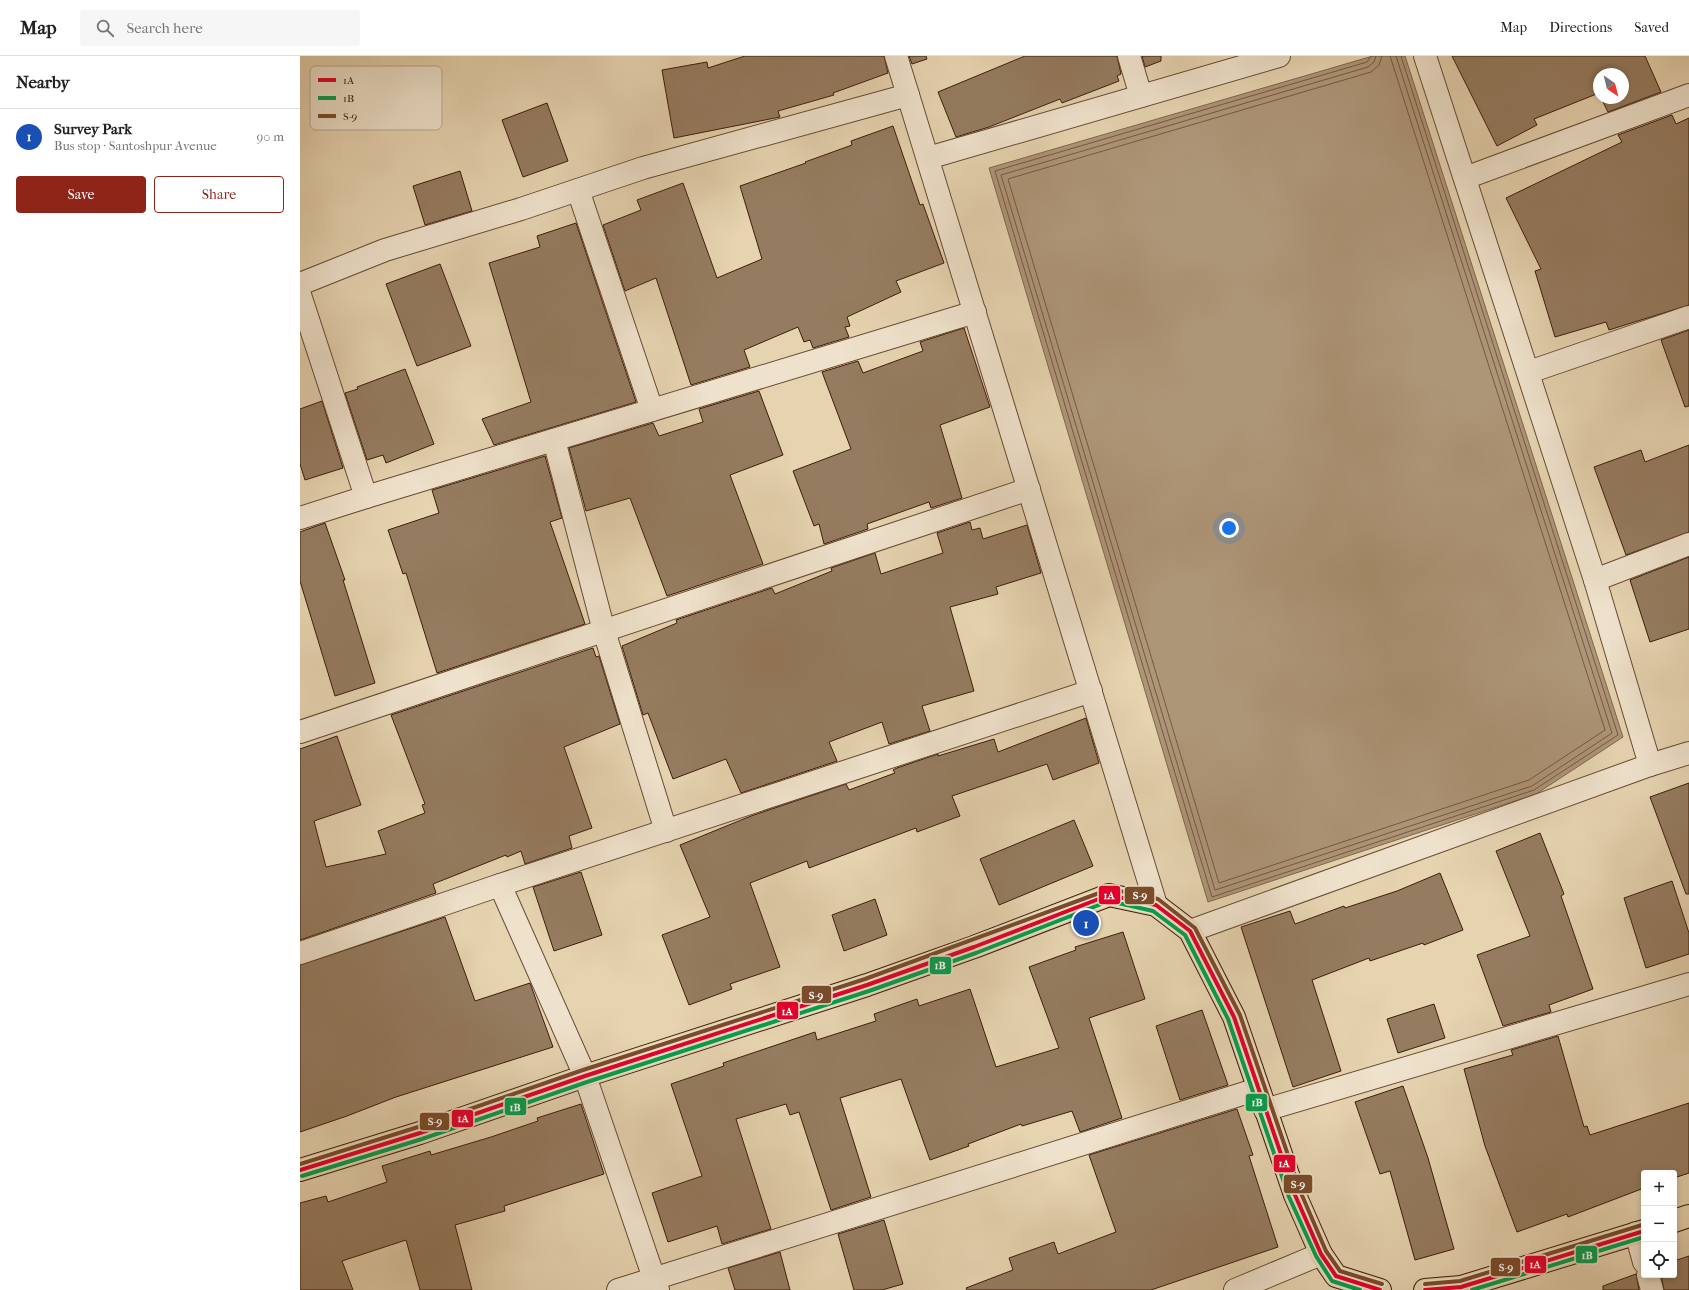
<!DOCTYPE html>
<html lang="en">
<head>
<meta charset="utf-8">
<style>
	body { margin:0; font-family:"IM FELL French Canon",serif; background:#f6f6f6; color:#202124 }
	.controls { position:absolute; right:12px; bottom:12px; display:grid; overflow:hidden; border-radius:4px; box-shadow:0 2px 6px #0003 }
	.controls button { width:36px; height:36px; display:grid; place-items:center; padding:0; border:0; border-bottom:1px solid #e0e0e0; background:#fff; color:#202124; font:20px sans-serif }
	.compass { position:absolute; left:1293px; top:12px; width:36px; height:36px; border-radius:50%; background:#fff; box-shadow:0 2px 6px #0003; rotate:145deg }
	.you { position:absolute; left:929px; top:472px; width:14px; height:14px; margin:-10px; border:3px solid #fff; border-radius:50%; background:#1a73e8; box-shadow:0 0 0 6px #1a73e833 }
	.badge { display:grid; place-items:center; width:26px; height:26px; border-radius:50%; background:#8f2418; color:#fff; font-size:13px; font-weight:700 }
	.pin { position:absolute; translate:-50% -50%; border:2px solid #fff; box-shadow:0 1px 4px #0006 }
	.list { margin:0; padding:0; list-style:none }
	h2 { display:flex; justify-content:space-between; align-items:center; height:52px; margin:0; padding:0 16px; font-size:17px }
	h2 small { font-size:13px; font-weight:400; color:#757577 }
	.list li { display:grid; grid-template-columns:26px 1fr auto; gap:12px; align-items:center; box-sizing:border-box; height:56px; padding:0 16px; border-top:1px solid #e0e0e0 }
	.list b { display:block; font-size:15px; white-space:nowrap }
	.list p { margin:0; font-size:13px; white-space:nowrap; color:#757577 }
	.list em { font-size:13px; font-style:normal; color:#757577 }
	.actions { display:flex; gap:8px; padding:12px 16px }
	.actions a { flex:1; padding:9px 0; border:1px solid #8f2418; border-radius:4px; text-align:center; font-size:14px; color:#8f2418 }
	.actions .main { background:#8f2418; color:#fff }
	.icon { flex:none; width:22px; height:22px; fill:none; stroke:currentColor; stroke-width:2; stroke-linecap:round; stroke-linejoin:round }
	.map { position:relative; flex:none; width:1389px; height:1234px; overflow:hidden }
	header { display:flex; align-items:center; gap:24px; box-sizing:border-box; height:56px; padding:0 20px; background:#fff; border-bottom:1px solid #e0e0e0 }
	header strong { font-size:19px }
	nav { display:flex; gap:22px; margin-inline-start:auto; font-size:14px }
	.search { width:280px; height:36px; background:#f6f6f6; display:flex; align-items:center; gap:10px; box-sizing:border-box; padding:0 14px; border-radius:4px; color:#757577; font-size:15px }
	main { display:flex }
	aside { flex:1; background:#fff }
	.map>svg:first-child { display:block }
	.water { fill:#ad9577; stroke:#80654b }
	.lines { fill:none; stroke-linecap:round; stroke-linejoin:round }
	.shore { stroke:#755940; stroke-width:1 }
	.building { fill:#957c60; stroke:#3d1d09 }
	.minor-casing { stroke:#674a33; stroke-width:24 }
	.major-casing { stroke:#3d1d09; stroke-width:24 }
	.minor { stroke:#efe2cc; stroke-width:22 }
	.major { stroke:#e6d3b0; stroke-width:22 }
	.bus-1-casing { stroke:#efe2cc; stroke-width:7 }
	.bus-2-casing { stroke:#efe2cc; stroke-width:7 }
	.bus-3-casing { stroke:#efe2cc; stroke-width:7 }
	.bus-1 { stroke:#e4002b; stroke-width:4 }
	.bus-2 { stroke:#039f4d; stroke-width:4 }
	.bus-3 { stroke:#7a4b2a; stroke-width:4 }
	.key { fill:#efe2cc; stroke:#baa792; stroke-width:1 }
	.key-label { font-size:11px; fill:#3d1d09 }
	.line-badge { stroke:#efe2cc; stroke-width:1.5 }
	.badge-label { font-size:11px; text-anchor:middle; font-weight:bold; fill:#fff }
</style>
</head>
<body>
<header>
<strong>Map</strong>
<div class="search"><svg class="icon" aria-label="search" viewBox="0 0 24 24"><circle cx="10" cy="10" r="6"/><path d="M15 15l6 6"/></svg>Search here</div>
<nav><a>Map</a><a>Directions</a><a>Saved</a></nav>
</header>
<main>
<aside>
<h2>Nearby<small></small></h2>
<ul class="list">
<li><span class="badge" style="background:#1a4fb4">1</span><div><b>Survey Park</b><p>Bus stop · Santoshpur Avenue</p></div><em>90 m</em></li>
</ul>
<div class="actions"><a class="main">Save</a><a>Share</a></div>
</aside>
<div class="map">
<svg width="1389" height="1234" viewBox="0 0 1389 1234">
	<rect width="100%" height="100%" fill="#e6d3b0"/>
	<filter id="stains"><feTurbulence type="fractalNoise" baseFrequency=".005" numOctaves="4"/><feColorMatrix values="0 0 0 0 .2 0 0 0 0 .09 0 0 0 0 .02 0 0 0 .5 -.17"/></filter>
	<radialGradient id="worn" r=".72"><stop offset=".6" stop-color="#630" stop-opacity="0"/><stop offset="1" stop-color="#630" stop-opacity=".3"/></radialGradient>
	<path class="water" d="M 1073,0 L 1105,0 L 1323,681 L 1236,738 L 908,846 L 689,112 Z"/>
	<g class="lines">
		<g class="shore">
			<path d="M 1071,0 L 1067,6 L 695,115 L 912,841 L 1234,734 L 1318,679 L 1101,0"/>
			<path d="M 1076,0 L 1074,6 L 1068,11 L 701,119 L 915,834 L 1232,730 L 1312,677 L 1096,0"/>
			<path d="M 1082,0 L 1079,9 L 1071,16 L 708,123 L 919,827 L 1229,724 L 1305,674 L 1090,0"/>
		</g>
	</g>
	<g class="building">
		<path d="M 445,0 L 584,0 L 588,17 L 533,37 L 534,39 L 478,55 L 480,61 L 374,82 L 362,14 L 407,6 L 408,12 Z"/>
		<path d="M 609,0 L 626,0 L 627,3 L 612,8 Z"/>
		<path d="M 725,0 L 817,0 L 821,18 L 817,20 L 819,25 L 762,47 L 760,43 L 689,71 L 656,81 L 638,36 Z"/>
		<path d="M 842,0 L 861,0 L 861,5 L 845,11 Z"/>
		<path d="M 1152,0 L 1345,0 L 1361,36 L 1308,56 L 1301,42 L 1323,42 L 1323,18 L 1299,18 L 1299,37 L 1234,63 L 1237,69 L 1197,90 Z"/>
		<path d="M 247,47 L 268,105 L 223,121 L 202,64 Z"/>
		<path d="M 1372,59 L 1376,68 L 1389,62 L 1389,249 L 1309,274 L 1306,266 L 1255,281 L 1235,215 L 1241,213 L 1206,142 L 1322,86 L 1318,79 Z"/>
		<path d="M 593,70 L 620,149 L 623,148 L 644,207 L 596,225 L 601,236 L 547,261 L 550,270 L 545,271 L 549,281 L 513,292 L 510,284 L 504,286 L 498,271 L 444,294 L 450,311 L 391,329 L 356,222 L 325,235 L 303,169 L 341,154 L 337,144 L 383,127 L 417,222 L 462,203 L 440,130 L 506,107 L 505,106 L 552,89 L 551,85 Z"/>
		<path d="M 160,115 L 172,155 L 125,169 L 113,130 Z"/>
		<path d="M 276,167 L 336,346 L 194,389 L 182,363 L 231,346 L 189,207 L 240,191 L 237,180 Z"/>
		<path d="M 140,208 L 171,290 L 117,310 L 86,228 Z"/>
		<path d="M 664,272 L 690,351 L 640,369 L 662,442 L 631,452 L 629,446 L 567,468 L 568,473 L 524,488 L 519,468 L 514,470 L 493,415 L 551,393 L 522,316 L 558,305 L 563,317 L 623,295 L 620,286 Z"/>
		<path d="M 1389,274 L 1389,350 L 1385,351 L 1361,284 Z"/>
		<path d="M 105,313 L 134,388 L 86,407 L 83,399 L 67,404 L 45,337 L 58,333 L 57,331 Z"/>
		<path d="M 459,335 L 483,399 L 430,419 L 463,508 L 367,540 L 330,442 L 286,455 L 269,392 L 353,367 L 359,380 L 403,366 L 399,353 Z"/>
		<path d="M 22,345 L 43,412 L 5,424 L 0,408 L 0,353 Z"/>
		<path d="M 1389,389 L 1389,476 L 1326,499 L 1294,411 L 1341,394 L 1345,406 Z"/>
		<path d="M 245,400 L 262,462 L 250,466 L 285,568 L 137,617 L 106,517 L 103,518 L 88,474 L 139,457 L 132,434 Z"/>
		<path d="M 670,466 L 672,474 L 680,472 L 683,483 L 727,469 L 741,517 L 696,531 L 698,538 L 650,551 L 674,635 L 622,650 L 630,675 L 589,688 L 582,666 L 529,686 L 537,705 L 441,737 L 426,703 L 373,723 L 348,657 L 343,659 L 322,590 L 377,567 L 376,564 L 472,532 L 475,538 L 532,515 L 531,512 L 575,497 L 581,518 L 643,497 L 637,477 Z"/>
		<path d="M 25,467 L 45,524 L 43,524 L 75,627 L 35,640 L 0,525 L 0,476 Z"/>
		<path d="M 1389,501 L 1389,573 L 1350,586 L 1330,524 Z"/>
		<path d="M 293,592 L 296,601 L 299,600 L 320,668 L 264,691 L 292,772 L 269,780 L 272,792 L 225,808 L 221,795 L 207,801 L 206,799 L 133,828 L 136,837 L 0,884 L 0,693 L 37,680 L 61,749 L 14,765 L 26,811 L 86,798 L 78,775 L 125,757 L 122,749 L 125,748 L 91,659 Z"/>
		<path d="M 786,662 L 799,707 L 753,724 L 747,708 L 652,740 L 660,760 L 617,776 L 616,772 L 509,812 L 507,805 L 450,827 L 480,911 L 430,928 L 432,933 L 389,949 L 362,879 L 410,861 L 380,789 L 451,760 L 546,728 L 549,734 L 595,717 L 593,714 L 597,712 L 638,698 L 638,700 L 694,683 L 698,696 Z"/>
		<path d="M 1389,727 L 1389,838 L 1386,838 L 1350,741 Z"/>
		<path d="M 774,764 L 793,810 L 699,849 L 680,803 Z"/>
		<path d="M 1240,777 L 1264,838 L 1261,840 L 1293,933 L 1249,949 L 1251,956 L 1203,970 L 1177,899 L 1230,880 L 1196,795 Z"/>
		<path d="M 281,816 L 302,879 L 254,895 L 233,831 Z"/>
		<path d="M 1140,817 L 1163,874 L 1124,889 L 1123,887 L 1070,905 L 1069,902 L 1012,924 L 1041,1015 L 993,1031 L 941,871 L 990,855 L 995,868 L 1044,850 L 1045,852 L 1097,835 Z"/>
		<path d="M 1372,825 L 1389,877 L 1389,898 L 1346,912 L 1324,842 Z"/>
		<path d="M 575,843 L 587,879 L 544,895 L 532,859 Z"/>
		<path d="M 145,861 L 175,945 L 230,927 L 253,991 L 96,1041 L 47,1060 L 0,1076 L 0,909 Z"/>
		<path d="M 823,876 L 845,943 L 789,962 L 822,1062 L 780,1076 L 772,1055 L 722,1070 L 721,1068 L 668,1088 L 669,1090 L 630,1104 L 601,1023 L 540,1042 L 571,1141 L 531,1154 L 499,1056 L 490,1059 L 486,1048 L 436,1063 L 471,1173 L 422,1188 L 417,1170 L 368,1186 L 352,1137 L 402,1120 L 371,1028 L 424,1010 L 423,1007 L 515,976 L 517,984 L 576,965 L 574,958 L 617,943 L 619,950 L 670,933 L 696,1011 L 759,992 L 729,911 L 776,894 L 775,891 Z"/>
		<path d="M 1134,948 L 1145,982 L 1098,997 L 1087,963 Z"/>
		<path d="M 902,954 L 928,1029 L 880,1044 L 856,970 Z"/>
		<path d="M 1258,980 L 1284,1071 L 1287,1070 L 1290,1079 L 1389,1047 L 1389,1117 L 1374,1122 L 1374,1117 L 1344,1117 L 1344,1132 L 1268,1161 L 1267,1158 L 1217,1176 L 1185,1090 L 1164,1013 L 1213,999 L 1211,994 Z"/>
		<path d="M 1103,1030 L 1128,1102 L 1154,1193 L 1115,1204 L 1090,1115 L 1080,1118 L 1055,1046 Z"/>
		<path d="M 281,1048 L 304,1118 L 204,1150 L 205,1155 L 155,1169 L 172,1234 L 120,1234 L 106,1184 L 42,1205 L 53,1234 L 0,1234 L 0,1147 L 26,1140 L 28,1146 L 87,1126 L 82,1110 L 130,1095 L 131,1099 L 191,1081 L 238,1065 L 237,1062 Z"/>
		<path d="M 937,1053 L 953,1099 L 949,1100 L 978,1191 L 851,1234 L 667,1234 L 666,1232 L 713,1214 L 709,1202 L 754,1186 L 758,1198 L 816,1176 L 789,1099 Z"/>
		<path d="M 584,1164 L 603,1228 L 582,1234 L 554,1234 L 538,1178 Z"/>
		<path d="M 480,1196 L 490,1234 L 435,1234 L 428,1212 Z"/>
		<path d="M 1389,1200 L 1389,1234 L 1364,1234 L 1361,1219 L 1374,1219 L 1374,1205 Z"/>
		<path d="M 1336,1218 L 1339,1234 L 1303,1234 L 1303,1230 Z"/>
	</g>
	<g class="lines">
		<g class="minor-casing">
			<g id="minor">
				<path d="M 596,0 L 608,39"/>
				<path d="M 829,0 L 841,40"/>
				<path d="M 628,102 L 979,0"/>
				<path d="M 1165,122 L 1389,39"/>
				<path d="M 278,134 L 352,354"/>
				<path d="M 0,228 L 85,194 L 221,153 L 343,112 L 608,39 L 856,849"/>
				<path d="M 0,239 L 66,441"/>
				<path d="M 1229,316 L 1389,261"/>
				<path d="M 254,384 L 304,575 L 366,775"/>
				<path d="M 0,462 L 66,441 L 675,256"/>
				<path d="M 1295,524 L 1389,488"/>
				<path d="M 0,676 L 729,433"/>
				<path d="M 1350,709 L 1389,697"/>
				<path d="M 200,829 L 285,1020 L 358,1234"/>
				<path d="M 890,875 L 1350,709 L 1295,524 L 1125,0"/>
				<path d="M 0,897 L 200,829 L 791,635"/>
				<path d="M 965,1054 L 1389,928"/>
				<path d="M 1336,1177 L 1344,1206"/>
				<path d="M 1348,1219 L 1352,1234"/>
				<path d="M 318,1234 L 958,1033"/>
				<path d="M 935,1234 L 1021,1198"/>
			</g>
		</g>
		<g class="major-casing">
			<g id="major">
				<path d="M 0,1114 L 120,1077 L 285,1020 L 567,929 L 674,891 L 809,839 L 856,849 L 890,875 L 934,961 L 995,1139 L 1021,1198 L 1036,1220 L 1080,1234"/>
				<path d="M 1374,1165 L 1389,1160"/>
				<path d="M 1125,1234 L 1161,1231 L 1344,1175"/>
			</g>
		</g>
		<use href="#minor" class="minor"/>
		<use href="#major" class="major"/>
		<g class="bus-1-casing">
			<g id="bus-1">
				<path d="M 0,1114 L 120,1077 L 285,1020 L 567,929 L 674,891 L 809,839 L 856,849 L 890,875 L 934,961 L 995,1139 L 1021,1198 L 1036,1220 L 1080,1234"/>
				<path d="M 1125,1234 L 1161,1231 L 1344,1175"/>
			</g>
		</g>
		<g class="bus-2-casing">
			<g id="bus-2">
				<path d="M 2,1120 L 122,1083 L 287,1026 L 569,935 L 676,897 L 809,845 L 853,855 L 885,879 L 928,963 L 989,1141 L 1016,1200 L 1032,1225 L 1060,1234"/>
				<path d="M 1172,1234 L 1344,1181"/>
			</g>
		</g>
		<g class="bus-3-casing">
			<g id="bus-3">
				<path d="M 0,1108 L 118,1071 L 283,1014 L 565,923 L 810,833 L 858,843 L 895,872 L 940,959 L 1001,1137 L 1026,1195 L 1040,1215 L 1082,1228"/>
				<path d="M 1125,1228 L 1160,1225 L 1342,1169"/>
			</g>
		</g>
		<use href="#bus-1" class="bus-1"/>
		<use href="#bus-2" class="bus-2"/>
		<use href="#bus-3" class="bus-3"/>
	</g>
	<rect x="10" y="10" width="132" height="64" rx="6" class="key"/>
	<rect x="18" y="22" width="18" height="4" fill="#e4002b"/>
	<rect x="18" y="40" width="18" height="4" fill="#039f4d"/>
	<rect x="18" y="58" width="18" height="4" fill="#7a4b2a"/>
	<g class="key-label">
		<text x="43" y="28">1A</text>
		<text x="43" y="46">1B</text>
		<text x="43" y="64">S-9</text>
	</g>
	<g class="line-badge">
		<rect x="798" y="829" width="23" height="20" rx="4" fill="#e4002b"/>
		<rect x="824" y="830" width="31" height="19" rx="4" fill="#7a4b2a"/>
		<rect x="629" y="900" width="23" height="19" rx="4" fill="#039f4d"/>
		<rect x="501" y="929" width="31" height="19" rx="4" fill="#7a4b2a"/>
		<rect x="476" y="945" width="23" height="19" rx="4" fill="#e4002b"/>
		<rect x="945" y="1037" width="23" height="19" rx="4" fill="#039f4d"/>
		<rect x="204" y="1041" width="23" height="19" rx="4" fill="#039f4d"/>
		<rect x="151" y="1053" width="23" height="19" rx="4" fill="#e4002b"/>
		<rect x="119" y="1056" width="31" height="19" rx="4" fill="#7a4b2a"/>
		<rect x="973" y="1098" width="23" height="19" rx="4" fill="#e4002b"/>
		<rect x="983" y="1118" width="30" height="20" rx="4" fill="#7a4b2a"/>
		<rect x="1275" y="1189" width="23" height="19" rx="4" fill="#039f4d"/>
		<rect x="1224" y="1199" width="23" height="19" rx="4" fill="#e4002b"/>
		<rect x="1190" y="1201" width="31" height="20" rx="4" fill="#7a4b2a"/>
	</g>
	<g class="badge-label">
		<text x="809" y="843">1A</text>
		<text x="840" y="843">S-9</text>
		<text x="640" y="913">1B</text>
		<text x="516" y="943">S-9</text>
		<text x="487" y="959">1A</text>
		<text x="957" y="1050">1B</text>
		<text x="215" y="1055">1B</text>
		<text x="163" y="1066">1A</text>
		<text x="135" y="1069">S-9</text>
		<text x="984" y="1111">1A</text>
		<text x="998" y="1132">S-9</text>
		<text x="1287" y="1203">1B</text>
		<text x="1235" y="1212">1A</text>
		<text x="1206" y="1215">S-9</text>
	</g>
	<rect width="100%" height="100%" filter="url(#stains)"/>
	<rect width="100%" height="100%" fill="url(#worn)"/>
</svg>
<div class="controls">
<button>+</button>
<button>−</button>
<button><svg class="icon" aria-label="locate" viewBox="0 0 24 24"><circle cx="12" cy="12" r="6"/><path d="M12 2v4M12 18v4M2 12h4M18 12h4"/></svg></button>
</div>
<svg class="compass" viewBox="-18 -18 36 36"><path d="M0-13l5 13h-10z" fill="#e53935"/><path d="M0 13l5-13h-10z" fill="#757577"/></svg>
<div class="you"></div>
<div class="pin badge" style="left:786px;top:867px;background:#1a4fb4">1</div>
</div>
</main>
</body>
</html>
